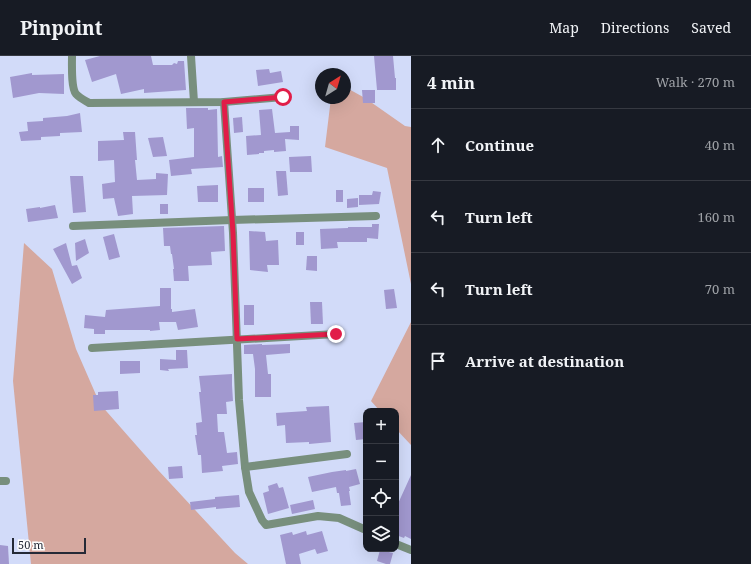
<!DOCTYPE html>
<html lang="en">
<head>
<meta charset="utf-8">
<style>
	body { margin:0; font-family:"Noto Serif",serif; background:#242831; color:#f1f3f6 }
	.controls { position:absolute; right:12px; bottom:12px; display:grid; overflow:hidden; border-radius:8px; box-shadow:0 4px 16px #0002 }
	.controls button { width:36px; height:36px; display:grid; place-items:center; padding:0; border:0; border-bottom:1px solid #363941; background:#171b24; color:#f1f3f6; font:20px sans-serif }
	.compass { position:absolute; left:315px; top:12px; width:36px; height:36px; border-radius:50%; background:#171b24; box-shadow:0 4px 16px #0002; rotate:37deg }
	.scale { position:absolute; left:12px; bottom:10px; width:74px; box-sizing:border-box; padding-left:4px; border:2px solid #252a37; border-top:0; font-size:11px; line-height:14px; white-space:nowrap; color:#252a37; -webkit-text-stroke:3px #fdfdfd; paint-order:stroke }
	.stop { position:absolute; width:12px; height:12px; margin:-9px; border:3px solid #e11d48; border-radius:50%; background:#fff }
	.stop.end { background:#e11d48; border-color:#fff; box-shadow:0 1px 4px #0008 }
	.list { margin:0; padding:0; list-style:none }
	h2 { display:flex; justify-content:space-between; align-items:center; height:52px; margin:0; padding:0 16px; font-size:17px }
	h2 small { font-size:13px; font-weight:400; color:#9ea1a6 }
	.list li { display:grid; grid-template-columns:26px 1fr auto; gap:12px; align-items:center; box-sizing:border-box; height:72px; padding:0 16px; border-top:1px solid #363941 }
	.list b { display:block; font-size:15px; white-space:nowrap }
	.list em { font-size:13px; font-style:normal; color:#9ea1a6 }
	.icon { flex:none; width:22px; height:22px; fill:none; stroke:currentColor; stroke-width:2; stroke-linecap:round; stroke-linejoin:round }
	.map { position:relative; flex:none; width:411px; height:508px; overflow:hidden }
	header { display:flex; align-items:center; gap:24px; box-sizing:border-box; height:56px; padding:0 20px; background:#171b24; border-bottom:1px solid #363941 }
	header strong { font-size:19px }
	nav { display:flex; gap:22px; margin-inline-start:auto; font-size:14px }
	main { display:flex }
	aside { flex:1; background:#171b24 }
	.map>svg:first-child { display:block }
	.green { fill:#d5a89f }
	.building { fill:#a198cf }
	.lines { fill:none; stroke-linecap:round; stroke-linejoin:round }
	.street { stroke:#788f7d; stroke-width:8 }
	.route { stroke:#e11d48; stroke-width:5 }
</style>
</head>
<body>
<header>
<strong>Pinpoint</strong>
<nav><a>Map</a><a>Directions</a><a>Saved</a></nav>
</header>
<main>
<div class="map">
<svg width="411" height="508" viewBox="0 0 411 508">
	<rect width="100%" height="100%" fill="#d2dbf9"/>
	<g class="green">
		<path d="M 345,31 L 365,42 L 405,70 L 411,71 L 411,228 L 387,112 L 325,91 L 331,42 L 345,42 Z"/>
		<path d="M 24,187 L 52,213 L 76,293 L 100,348 L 158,414 L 235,497 L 248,508 L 31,508 L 13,325 Z"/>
		<path d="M 411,266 L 411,389 L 396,373 L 396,355 L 380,355 L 371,345 Z"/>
	</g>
	<g class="building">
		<path d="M 100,0 L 151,0 L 153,9 L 172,9 L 174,7 L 177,8 L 178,5 L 184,5 L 186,34 L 144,37 L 144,33 L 121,38 L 116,18 L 92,26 L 85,4 Z"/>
		<path d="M 374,0 L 393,0 L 395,22 L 396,22 L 396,34 L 377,34 Z"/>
		<path d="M 269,13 L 270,17 L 281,15 L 283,26 L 258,30 L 256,14 Z"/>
		<path d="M 32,17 L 32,19 L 64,18 L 64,38 L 39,37 L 13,42 L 10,21 Z"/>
		<path d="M 362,34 L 375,34 L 375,47 L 363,47 Z"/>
		<path d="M 186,52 L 208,52 L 208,54 L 217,53 L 218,101 L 222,100 L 223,111 L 191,113 L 192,118 L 171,120 L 169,104 L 194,101 L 194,72 L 187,73 Z"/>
		<path d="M 272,53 L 275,77 L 290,76 L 290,70 L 299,70 L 299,84 L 285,83 L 286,95 L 274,96 L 274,94 L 264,95 L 264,97 L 259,97 L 259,98 L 247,99 L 246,80 L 261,79 L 259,54 Z"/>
		<path d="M 80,57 L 82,76 L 60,77 L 60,80 L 41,81 L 41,84 L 21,85 L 19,76 L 28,75 L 27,66 L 43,65 L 43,62 L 67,60 Z"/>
		<path d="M 242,61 L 243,76 L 234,77 L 233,62 Z"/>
		<path d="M 123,76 L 135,76 L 137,104 L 135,104 L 137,124 L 156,123 L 156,117 L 168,118 L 167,139 L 132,140 L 133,158 L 118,160 L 114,142 L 103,143 L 102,128 L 115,126 L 114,104 L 98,105 L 98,85 L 124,84 Z"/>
		<path d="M 163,81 L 167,100 L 153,101 L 148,82 Z"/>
		<path d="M 311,100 L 312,116 L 290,116 L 289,101 Z"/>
		<path d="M 276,115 L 286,115 L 288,139 L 278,140 Z"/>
		<path d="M 70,120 L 83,120 L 86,156 L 73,157 Z"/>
		<path d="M 218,129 L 218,146 L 198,146 L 197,130 Z"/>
		<rect x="248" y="132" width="16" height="14"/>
		<rect x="336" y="134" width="7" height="12"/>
		<path d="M 373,135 L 381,136 L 379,148 L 359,149 L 359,139 L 372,139 Z"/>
		<path d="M 358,142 L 358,151 L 347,152 L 347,143 Z"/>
		<rect x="160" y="148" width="8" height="10"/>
		<path d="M 55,149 L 58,162 L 28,166 L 26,153 L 40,151 L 40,152 Z"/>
		<path d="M 372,168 L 379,168 L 378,183 L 367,182 L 367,186 L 337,186 L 338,192 L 321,193 L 320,173 L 348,172 L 348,171 L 372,171 Z"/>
		<path d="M 224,170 L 225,195 L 211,196 L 212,209 L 188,210 L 189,225 L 174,225 L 173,213 L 174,213 L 172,198 L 171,198 L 170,190 L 164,190 L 163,172 Z"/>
		<path d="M 249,175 L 265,176 L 266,185 L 278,184 L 279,209 L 267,209 L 268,216 L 250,214 Z"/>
		<rect x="296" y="176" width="8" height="13"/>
		<path d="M 114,178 L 120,201 L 109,204 L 103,181 Z"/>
		<path d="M 85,183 L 89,197 L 76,205 L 75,187 Z"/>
		<path d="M 66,187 L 72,210 L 77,209 L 82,222 L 72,228 L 53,193 Z"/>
		<path d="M 307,200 L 317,200 L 317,215 L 306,214 Z"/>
		<path d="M 160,232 L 171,232 L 171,253 L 172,253 L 172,256 L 195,253 L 198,271 L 178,274 L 176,266 L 159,266 L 160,274 L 150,275 L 150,274 L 105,274 L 105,278 L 94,278 L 94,273 L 84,272 L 85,259 L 105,261 L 106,254 L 160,250 Z"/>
		<path d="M 394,233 L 397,252 L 386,253 L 384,234 Z"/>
		<path d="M 310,246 L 322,246 L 323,268 L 311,268 Z"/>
		<rect x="244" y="249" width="10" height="20"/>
		<path d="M 262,288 L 262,289 L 290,288 L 290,297 L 266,299 L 268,318 L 271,318 L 271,341 L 255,341 L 255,313 L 253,298 L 244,298 L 244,289 Z"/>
		<path d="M 176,294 L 187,294 L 188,312 L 168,313 L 169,315 L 160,314 L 160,303 L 176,304 Z"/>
		<path d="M 120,305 L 140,305 L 140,317 L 120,318 Z"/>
		<path d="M 232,318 L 232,329 L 233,345 L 226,346 L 227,358 L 217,358 L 218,376 L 224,376 L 227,397 L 237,396 L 238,408 L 222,410 L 223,415 L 202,417 L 201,399 L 198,399 L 195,379 L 197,379 L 196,367 L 202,366 L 199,336 L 201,336 L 199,320 Z"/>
		<path d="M 118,335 L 119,353 L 94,355 L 93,339 L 98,339 L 98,336 Z"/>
		<path d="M 329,350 L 331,386 L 309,388 L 309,386 L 286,387 L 285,369 L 277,370 L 276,357 L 307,355 L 306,351 Z"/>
		<path d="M 366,366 L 366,383 L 356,384 L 354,367 Z"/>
		<path d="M 182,410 L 183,422 L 169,423 L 168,411 Z"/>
		<path d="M 356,413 L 360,428 L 349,431 L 350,435 L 349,435 L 351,449 L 341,450 L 339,437 L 337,437 L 336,431 L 312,436 L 308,421 L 332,416 L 346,414 L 346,415 Z"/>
		<path d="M 411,419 L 411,483 L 405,480 L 404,482 L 396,479 L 396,452 Z"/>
		<path d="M 277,427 L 279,432 L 283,431 L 289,452 L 268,458 L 263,437 L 269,435 L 268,430 Z"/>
		<path d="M 239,439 L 240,451 L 216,453 L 216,451 L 191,454 L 190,446 L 215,443 L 215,441 Z"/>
		<path d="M 313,444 L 315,453 L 292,458 L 290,449 Z"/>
		<path d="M 306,475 L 307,479 L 322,475 L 328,495 L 317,498 L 315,493 L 299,498 L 301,508 L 286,508 L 280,479 L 292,476 L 293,479 Z"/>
		<path d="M 0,489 L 8,490 L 9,508 L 0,508 Z"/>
		<path d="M 380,494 L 393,497 L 390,508 L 386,508 L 377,505 Z"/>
	</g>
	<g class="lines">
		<g class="street">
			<path d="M 72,0 C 72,9 71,32 76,38 C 80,42 84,44 89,47 L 224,46 L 283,41"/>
			<path d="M 191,0 L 194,46"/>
			<path d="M 224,46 L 233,177 L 239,344 L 245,411 L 249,436 L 262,464 L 266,469 L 318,460 L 339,462 L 366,474"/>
			<path d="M 73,170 L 232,164 L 376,160"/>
			<path d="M 92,292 L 336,278"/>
			<path d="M 245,411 L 347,398"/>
			<path d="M 0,425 L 6,425"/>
			<path d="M 396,488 L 411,494"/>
		</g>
	</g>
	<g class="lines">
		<path class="route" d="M 283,41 L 224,46 L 233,177 L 237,283 L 336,278"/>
	</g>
</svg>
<div class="controls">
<button>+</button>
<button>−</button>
<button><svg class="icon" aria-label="locate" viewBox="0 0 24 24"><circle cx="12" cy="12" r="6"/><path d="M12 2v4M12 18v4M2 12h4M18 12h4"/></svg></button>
<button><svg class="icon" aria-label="layers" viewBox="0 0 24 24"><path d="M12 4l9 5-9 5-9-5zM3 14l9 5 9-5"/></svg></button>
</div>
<svg class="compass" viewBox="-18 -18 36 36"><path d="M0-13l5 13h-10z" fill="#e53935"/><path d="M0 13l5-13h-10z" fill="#9ea1a6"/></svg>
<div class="scale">50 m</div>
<div class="stop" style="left:283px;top:41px"></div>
<div class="stop end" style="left:336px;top:278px"></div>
</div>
<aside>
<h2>4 min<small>Walk · 270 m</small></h2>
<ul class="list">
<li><svg class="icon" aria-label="ahead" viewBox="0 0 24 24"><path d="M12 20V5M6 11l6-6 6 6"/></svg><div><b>Continue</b></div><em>40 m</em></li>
<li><svg class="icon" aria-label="left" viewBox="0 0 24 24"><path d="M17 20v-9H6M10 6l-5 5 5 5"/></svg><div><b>Turn left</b></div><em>160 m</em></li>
<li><svg class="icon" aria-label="left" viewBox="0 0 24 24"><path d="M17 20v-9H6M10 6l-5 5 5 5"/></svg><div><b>Turn left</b></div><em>70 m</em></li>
<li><svg class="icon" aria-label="arrive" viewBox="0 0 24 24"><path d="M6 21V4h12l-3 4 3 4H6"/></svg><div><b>Arrive at destination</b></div></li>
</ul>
</aside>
</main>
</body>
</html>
